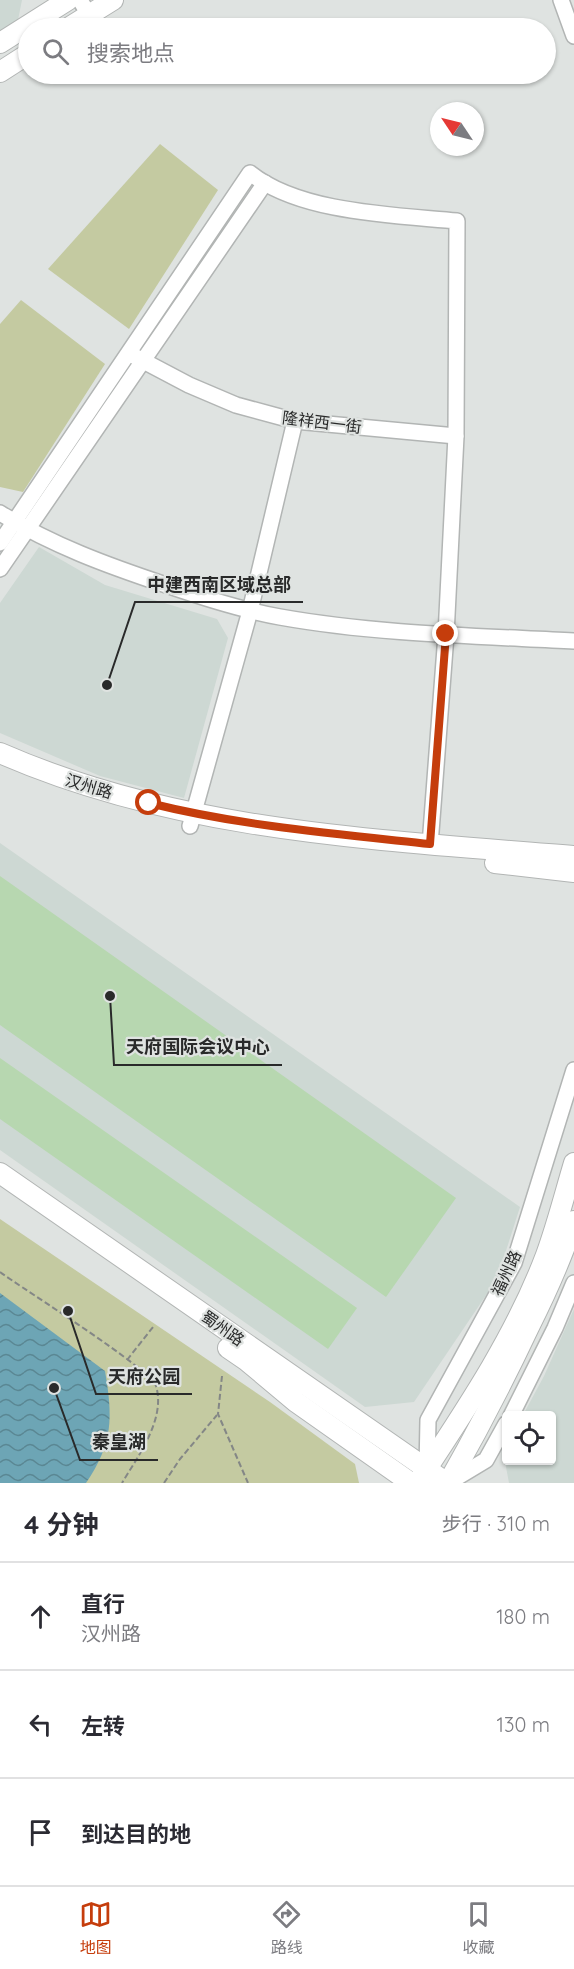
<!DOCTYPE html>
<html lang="zh">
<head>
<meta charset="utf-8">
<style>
	body { margin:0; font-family:Quicksand,"Noto Sans SC",sans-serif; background:#f2f2f3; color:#2b2b33 }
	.controls { position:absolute; right:18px; bottom:18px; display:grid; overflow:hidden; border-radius:6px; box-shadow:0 2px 4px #0004 }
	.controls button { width:54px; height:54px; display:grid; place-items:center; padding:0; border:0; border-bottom:2px solid #e1e1e2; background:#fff; color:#2b2b33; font:30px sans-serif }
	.compass { position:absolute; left:430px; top:102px; width:54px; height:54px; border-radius:50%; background:#fff; box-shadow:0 2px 4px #0004; rotate:305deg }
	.stop { position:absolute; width:18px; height:18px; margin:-14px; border:4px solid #c53d0c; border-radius:50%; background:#fff }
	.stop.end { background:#c53d0c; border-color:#fff; box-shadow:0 2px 6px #0008 }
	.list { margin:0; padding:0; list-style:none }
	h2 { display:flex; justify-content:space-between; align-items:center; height:78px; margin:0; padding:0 24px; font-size:26px }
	h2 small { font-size:20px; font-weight:400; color:#7c7c81 }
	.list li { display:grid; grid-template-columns:39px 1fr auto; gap:18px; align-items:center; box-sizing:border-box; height:108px; padding:0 24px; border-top:2px solid #e1e1e2 }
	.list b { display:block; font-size:22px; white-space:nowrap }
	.list p { margin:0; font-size:20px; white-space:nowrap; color:#7c7c81 }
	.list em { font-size:20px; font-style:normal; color:#7c7c81 }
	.icon { flex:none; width:33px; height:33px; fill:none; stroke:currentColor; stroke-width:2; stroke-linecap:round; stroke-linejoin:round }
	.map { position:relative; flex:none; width:574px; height:1483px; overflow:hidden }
	.search { position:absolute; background:#fff; box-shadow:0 2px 4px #0004; left:18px; right:18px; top:18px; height:66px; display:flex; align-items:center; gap:15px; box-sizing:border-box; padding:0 21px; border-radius:33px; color:#7c7c81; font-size:22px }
	.sheet { height:402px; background:#fff }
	nav { display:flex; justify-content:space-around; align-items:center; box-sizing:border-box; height:84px; border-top:2px solid #e1e1e2; background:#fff; font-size:16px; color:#7c7c81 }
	nav a { display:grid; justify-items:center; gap:3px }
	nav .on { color:#c53d0c }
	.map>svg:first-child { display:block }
	.built { fill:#cdd8d3 }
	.green { fill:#c4caa1 }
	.water { fill:url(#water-waves) }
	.building { fill:#b7d7b0 }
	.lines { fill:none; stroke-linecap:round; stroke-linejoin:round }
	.minor-casing { stroke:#b2b5b4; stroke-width:18 }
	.major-casing { stroke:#b2b5b4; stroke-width:22 }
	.path { stroke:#848786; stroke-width:2; stroke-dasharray:6 3; stroke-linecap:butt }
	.minor { stroke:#fff; stroke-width:15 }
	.major { stroke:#fff; stroke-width:20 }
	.route { stroke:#c53d0c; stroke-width:8 }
	.labels { text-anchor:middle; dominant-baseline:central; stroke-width:4.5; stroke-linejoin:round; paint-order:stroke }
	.street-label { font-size:16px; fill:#292a2a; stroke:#dfe3e1 }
	.leader { fill:none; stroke:#292a2a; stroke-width:2 }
	.callout-dot { fill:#292a2a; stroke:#dfe3e1; stroke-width:2 }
	.callout-label { font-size:18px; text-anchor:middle; font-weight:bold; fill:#292a2a; stroke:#dfe3e1; stroke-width:4.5; stroke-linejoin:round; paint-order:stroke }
</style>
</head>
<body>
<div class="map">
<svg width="574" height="1483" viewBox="0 0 574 1483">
	<defs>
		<pattern id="water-waves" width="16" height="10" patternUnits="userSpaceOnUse" patternTransform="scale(1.5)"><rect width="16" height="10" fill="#6da5b5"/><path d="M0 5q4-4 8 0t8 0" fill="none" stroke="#5a8793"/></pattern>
	</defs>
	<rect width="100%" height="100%" fill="#dfe3e1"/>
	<g class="built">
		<path d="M 0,0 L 22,0 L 18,20 L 0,31 Z"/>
		<path d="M 39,547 L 105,585 L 217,619 L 228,638 L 184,798 L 100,776 L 0,733 L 0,603 Z"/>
		<path d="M 0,843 L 520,1207 L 497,1279 L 414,1402 L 365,1407 L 0,1150 Z"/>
		<path d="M 574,1309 L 574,1483 L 509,1483 L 503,1451 L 506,1445 L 506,1460 L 552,1460 L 552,1416 L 523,1415 L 544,1376 Z"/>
	</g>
	<g class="green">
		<path d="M 160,144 L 218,190 L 129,329 L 48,269 Z"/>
		<path d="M 21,300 L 105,364 L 23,492 L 0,487 L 0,324 Z"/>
		<path d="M 0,1219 L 270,1402 L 355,1464 L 359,1483 L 0,1483 Z"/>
	</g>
	<path class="water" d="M 0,1293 L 105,1371 C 113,1418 113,1443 86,1483 L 0,1483 Z"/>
	<g class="building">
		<path d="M 0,876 L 456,1198 L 386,1297 L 0,1025 Z"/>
		<path d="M 0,1058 L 357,1308 L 328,1349 L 0,1119 Z"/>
	</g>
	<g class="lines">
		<g class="minor-casing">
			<g id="minor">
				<path d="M 80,0 L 89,15"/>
				<path d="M 561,0 L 574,36"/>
				<path d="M 134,356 L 189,385 L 236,405 L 295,421 L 456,436"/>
				<path d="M 0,513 C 51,545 109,566 166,585 C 204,598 241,610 280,617 C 375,634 478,636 574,641"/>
				<path d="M 0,543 L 250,173 C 300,213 394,215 457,221 L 456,436 L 446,635 L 430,845"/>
				<path d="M 0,569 L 265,183"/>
				<path d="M 190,826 L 250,611 L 295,421"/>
				<path d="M 511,1416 L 555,1328 L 574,1283"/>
				<path d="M 427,1469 L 428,1420 L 514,1263 L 574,1070"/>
				<path d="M 448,1483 L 486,1460 L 506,1424"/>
			</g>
		</g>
		<g class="major-casing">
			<g id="major">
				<path d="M 68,28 L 113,0"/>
				<path d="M 0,43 L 68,0"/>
				<path d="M 0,72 L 28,54"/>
				<path d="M 0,753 C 180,832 380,840 574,856"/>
				<path d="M 495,863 L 574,872"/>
				<path d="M 0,1173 L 447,1483"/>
				<path d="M 228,1348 L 247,1361 L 296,1402 L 411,1483"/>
				<path d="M 420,1479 C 467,1408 516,1335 546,1255 C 557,1225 565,1193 574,1163"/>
				<path d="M 448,1483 C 477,1432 504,1380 529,1327 C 546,1293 562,1258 574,1221"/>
			</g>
		</g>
		<g class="path">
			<path d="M 0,1272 C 23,1289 151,1369 156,1386 C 166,1419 138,1456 122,1483"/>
			<path d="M 127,1360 L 153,1327"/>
			<path d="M 222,1376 L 218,1414 L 248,1483"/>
			<path d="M 164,1483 L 180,1459 L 217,1415"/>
		</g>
		<use href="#minor" class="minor"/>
		<use href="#major" class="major"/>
	</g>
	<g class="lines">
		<path class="route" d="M 149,803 C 241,826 336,834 430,844 L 446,634"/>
	</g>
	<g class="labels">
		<g class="street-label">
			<text transform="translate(322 422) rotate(7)">隆祥西一街</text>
			<text transform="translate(89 786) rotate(17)">汉州路</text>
			<text transform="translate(506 1273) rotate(-65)">福州路</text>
			<text transform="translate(223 1328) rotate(35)">蜀州路</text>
		</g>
	</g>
	<path class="leader" d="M107 685L135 602H303M110 996L114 1065H282M68 1311L96 1394H192M54 1388L80 1460H158"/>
	<g class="callout-dot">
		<circle cx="107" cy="685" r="6"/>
		<circle cx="110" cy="996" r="6"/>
		<circle cx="68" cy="1311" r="6"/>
		<circle cx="54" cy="1388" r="6"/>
	</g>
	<g class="callout-label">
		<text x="219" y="591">中建西南区域总部</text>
		<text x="198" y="1053">天府国际会议中心</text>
		<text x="144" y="1383">天府公园</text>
		<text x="119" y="1448">秦皇湖</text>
	</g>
</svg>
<div class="controls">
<button><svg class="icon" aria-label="locate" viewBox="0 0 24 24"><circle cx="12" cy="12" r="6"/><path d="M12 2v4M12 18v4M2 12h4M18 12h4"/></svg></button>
</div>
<svg class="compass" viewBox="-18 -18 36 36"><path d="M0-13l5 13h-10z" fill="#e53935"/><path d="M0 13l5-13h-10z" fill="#7c7c81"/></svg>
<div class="stop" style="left:149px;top:803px"></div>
<div class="stop end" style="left:446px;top:634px"></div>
<div class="search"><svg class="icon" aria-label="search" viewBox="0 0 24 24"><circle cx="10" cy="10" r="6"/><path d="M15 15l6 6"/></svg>搜索地点</div>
</div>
<section class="sheet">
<h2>4 分钟<small>步行 · 310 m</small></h2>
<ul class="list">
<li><svg class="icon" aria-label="ahead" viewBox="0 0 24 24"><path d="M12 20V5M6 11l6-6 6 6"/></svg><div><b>直行</b><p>汉州路</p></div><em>180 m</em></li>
<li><svg class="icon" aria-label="left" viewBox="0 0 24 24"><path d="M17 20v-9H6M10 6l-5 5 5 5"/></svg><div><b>左转</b></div><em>130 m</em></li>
<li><svg class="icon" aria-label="arrive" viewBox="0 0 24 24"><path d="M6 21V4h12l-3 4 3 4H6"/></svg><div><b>到达目的地</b></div></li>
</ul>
</section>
<nav>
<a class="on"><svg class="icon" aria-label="map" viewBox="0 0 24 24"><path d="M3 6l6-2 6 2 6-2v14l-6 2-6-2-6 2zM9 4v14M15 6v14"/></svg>地图</a>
<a><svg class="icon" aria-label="directions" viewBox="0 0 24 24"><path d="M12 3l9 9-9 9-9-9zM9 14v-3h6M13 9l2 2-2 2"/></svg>路线</a>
<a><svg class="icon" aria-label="saved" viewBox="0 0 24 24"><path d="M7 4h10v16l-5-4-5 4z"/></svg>收藏</a>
</nav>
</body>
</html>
